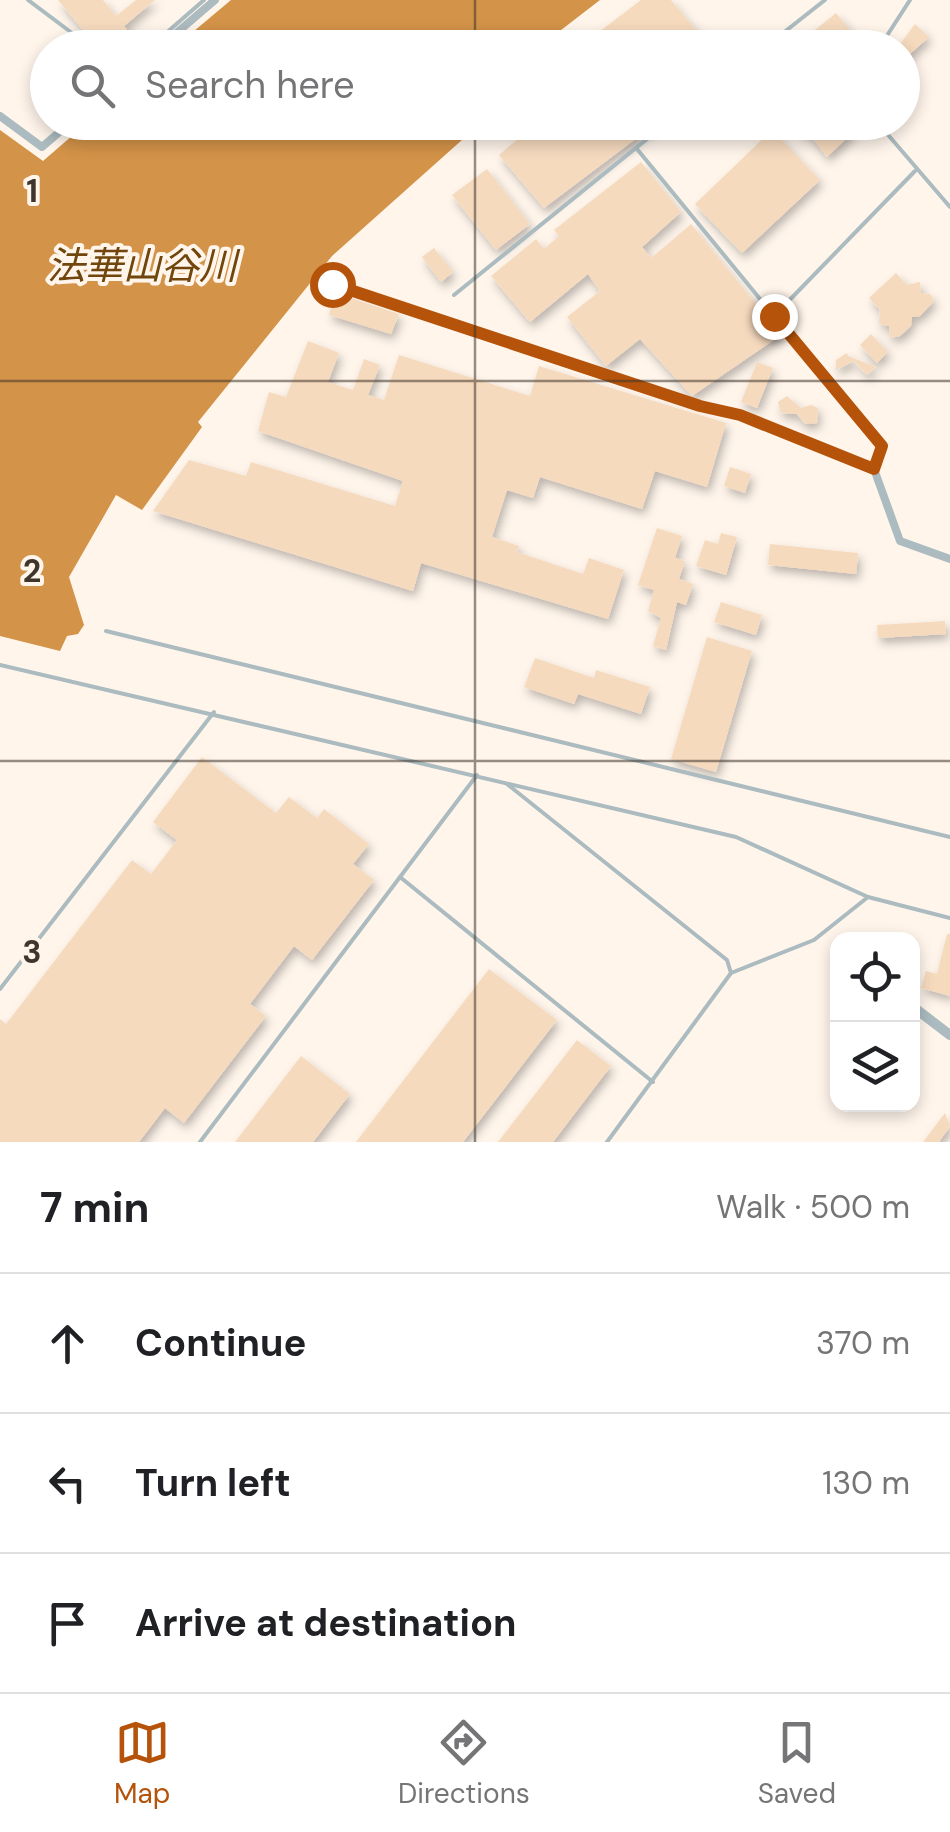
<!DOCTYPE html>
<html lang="en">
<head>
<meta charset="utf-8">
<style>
	body { margin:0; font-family:"DM Sans","Noto Sans JP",sans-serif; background:#f2f2f2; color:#202124 }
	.controls { position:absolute; right:30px; bottom:30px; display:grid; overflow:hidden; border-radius:20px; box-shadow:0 5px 15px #0003 }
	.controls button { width:90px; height:90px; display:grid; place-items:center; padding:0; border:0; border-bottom:2px solid #e0e0e0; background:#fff; color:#202124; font:50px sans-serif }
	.stop { position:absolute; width:30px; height:30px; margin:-22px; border:8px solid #b45309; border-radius:50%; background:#fff }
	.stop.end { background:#b45309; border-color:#fff; box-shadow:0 2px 10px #0008 }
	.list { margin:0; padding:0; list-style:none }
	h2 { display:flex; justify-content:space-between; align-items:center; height:130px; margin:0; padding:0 40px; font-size:42px }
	h2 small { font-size:32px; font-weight:400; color:#757577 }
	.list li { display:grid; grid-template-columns:65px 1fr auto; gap:30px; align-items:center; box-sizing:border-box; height:140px; padding:0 40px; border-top:2px solid #e0e0e0 }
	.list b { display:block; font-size:38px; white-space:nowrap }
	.list em { font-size:32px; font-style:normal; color:#757577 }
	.icon { flex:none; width:55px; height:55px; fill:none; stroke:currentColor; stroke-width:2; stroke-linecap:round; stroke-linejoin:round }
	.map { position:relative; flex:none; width:950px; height:1142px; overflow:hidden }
	.search { position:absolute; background:#fff; box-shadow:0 5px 15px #0003; left:30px; right:30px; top:30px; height:110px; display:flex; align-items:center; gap:25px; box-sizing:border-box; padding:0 35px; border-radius:55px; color:#757577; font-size:38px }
	.sheet { height:550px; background:#fff }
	nav { display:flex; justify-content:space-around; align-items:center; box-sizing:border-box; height:140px; border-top:2px solid #e0e0e0; background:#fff; font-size:28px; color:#757577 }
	nav a { display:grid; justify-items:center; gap:5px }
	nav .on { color:#b45309 }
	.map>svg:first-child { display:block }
	.water { fill:#d39348 }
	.building { fill:#f6dabe; filter:url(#shadow) }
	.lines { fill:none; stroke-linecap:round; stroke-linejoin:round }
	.service { stroke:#abbbbf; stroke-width:4 }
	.minor { stroke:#abbbbf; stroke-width:8 }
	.tertiary { stroke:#abbbbf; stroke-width:10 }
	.route { stroke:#b45309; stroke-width:12 }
	.grid { fill:none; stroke:#3f352c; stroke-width:2.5; stroke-opacity:0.55 }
	.labels { text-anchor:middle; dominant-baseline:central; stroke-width:8; stroke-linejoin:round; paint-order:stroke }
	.water-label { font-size:38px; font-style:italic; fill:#71460c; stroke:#fff5eb }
	.grid-label { font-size:32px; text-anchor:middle; font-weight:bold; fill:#3f352c; stroke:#fff5eb; stroke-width:8; stroke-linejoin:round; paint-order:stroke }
</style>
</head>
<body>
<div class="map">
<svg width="950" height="1142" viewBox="0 0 950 1142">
	<defs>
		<filter id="shadow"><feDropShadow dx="3" dy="5.5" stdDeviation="5" flood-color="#0004"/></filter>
	</defs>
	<rect width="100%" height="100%" fill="#fff5eb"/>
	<g class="water">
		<path d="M 231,0 L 600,0 L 539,47 L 175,47 Z"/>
		<path d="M 88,122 L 481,123 L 332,256 L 198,422 L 202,427 L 142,510 L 116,495 L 69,577 L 84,625 L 78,634 L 67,636 L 60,651 L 0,636 L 0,130 L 43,161 Z"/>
	</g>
	<g class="building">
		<path d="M 58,0 L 103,0 L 116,16 L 136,0 L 155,0 L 124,26 L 141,48 L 122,48 L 114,38 L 98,48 Z"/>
		<path d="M 641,0 L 671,0 L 711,48 L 578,48 Z"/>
		<path d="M 836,13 L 865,48 L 814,48 L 805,38 Z"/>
		<path d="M 915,24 L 929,37 L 902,61 L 902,48 L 897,48 Z"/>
		<path d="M 538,122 L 658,122 L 544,208 L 499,155 Z"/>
		<path d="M 800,122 L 843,122 L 853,132 L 827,157 L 809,134 L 802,133 Z"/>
		<path d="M 772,130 L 820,180 L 742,253 L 695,204 Z"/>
		<path d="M 641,162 L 681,212 L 642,247 L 651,258 L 691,224 L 781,335 L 692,396 L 640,339 L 606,366 L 567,317 L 600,291 L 588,274 L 530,322 L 491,276 L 536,239 L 544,249 L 559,236 L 554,230 Z"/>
		<path d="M 487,169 L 530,224 L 496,250 L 452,195 Z"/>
		<path d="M 434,248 L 453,272 L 441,282 L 422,257 Z"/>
		<path d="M 896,273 L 907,285 L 920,282 L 921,293 L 930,294 L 934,301 L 920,316 L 912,317 L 911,326 L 900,336 L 890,338 L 889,326 L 879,324 L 880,310 L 869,298 Z"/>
		<path d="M 336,293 L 399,314 L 391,334 L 329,315 Z"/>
		<path d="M 871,334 L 888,352 L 877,363 L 860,345 Z"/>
		<path d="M 308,341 L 339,353 L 328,382 L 353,390 L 364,359 L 380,365 L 368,395 L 384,400 L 399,355 L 530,396 L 539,366 L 726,423 L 707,487 L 655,471 L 642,509 L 540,477 L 533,498 L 507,490 L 492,537 L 519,546 L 517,552 L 583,574 L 589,558 L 624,570 L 608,619 L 421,563 L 413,591 L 153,511 L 189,460 L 246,476 L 251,462 L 395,506 L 403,481 L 258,431 L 269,392 L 286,397 Z"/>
		<path d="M 847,353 L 848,356 L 876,367 L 867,375 L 854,361 L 836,370 L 836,360 Z"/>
		<path d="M 757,362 L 773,368 L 757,408 L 741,402 Z"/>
		<path d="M 787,396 L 801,408 L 811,405 L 818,408 L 817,423 L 805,424 L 797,414 L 781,413 L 778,402 Z"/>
		<path d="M 730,467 L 751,474 L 745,493 L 724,486 Z"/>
		<path d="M 657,528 L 682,536 L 675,558 L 685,561 L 679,579 L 693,584 L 686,605 L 677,602 L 666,650 L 653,646 L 661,618 L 648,611 L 654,590 L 638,585 Z"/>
		<path d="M 721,533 L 737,537 L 726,575 L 696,566 L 705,540 L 718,544 Z"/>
		<path d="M 770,544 L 858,553 L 856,574 L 768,565 Z"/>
		<path d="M 721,602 L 762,615 L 756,635 L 714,622 Z"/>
		<path d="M 945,621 L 946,634 L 878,638 L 877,625 Z"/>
		<path d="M 707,637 L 752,651 L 716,772 L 671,759 Z"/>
		<path d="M 535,658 L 594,678 L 596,670 L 650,687 L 641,714 L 578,694 L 574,704 L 524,687 Z"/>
		<path d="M 202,757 L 276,813 L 289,797 L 317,818 L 324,809 L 369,844 L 353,864 L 374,880 L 312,960 L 294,946 L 250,1004 L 266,1016 L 184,1123 L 165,1108 L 139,1142 L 0,1142 L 0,1019 L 6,1024 L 132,860 L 151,874 L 177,840 L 153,822 Z"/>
		<path d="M 947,934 L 950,934 L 950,996 L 921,988 L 926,971 L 937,974 Z"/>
		<path d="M 489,969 L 557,1020 L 463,1142 L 356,1142 Z"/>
		<path d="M 577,1040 L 611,1066 L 553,1142 L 498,1142 Z"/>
		<path d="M 301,1056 L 350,1094 L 313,1142 L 235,1142 Z"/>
		<path d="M 945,1113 L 950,1127 L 943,1136 L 939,1142 L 923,1142 Z"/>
	</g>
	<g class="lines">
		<g class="service">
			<path d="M 28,0 L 92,48"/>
			<path d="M 149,48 L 204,0"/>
			<path d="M 764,48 L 825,0"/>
			<path d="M 879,48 L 910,0"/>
			<path d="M 877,122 L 950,207"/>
			<path d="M 637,149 L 774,316"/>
			<path d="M 454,295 L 668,122"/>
			<path d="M 874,469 L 882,446 L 774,316 L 915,171"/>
			<path d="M 106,631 L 950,837"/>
			<path d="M 0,665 L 736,837 L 868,897 L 950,918"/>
			<path d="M 507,784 L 727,960 L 731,973"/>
			<path d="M 400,877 L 653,1082"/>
			<path d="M 0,989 L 214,712"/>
			<path d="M 200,1142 L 477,775"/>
			<path d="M 607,1142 L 731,973 L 814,940 L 868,897"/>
		</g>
		<g class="minor">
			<path d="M 159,48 L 215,0"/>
			<path d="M 0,116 L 42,147 L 71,122"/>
			<path d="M 332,276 L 332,284 L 699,406 L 740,415 L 874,469 L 900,541 L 950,559"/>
		</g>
		<path class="tertiary" d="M 912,1006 L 950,1035"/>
	</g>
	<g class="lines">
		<path class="route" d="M 332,284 L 700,406 L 740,415 L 874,469 L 882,446 L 774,316"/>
	</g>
	<path class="grid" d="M 475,0 L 475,48M 475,122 L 475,1142M 0,381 L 950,381M 0,761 L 950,761"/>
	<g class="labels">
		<g class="water-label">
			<text x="142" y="266">法華山谷川</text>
		</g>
	</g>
	<g class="grid-label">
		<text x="32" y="202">1</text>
		<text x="32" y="582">2</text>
		<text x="32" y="963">3</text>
	</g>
</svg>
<div class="controls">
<button><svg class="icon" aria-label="locate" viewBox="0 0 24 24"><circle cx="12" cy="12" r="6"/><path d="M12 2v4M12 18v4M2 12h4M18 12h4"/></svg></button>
<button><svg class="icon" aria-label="layers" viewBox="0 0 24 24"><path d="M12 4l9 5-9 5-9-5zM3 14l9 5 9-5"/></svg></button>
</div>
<div class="stop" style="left:332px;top:284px"></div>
<div class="stop end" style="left:774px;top:316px"></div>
<div class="search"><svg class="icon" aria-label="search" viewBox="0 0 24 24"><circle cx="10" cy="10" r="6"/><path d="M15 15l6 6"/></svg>Search here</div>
</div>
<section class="sheet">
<h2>7 min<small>Walk · 500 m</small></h2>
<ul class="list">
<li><svg class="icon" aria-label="ahead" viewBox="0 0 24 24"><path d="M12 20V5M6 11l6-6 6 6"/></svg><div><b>Continue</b></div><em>370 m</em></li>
<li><svg class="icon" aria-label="left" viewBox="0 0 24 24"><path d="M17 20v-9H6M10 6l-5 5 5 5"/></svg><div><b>Turn left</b></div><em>130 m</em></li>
<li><svg class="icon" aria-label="arrive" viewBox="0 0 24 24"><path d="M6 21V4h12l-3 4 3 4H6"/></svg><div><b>Arrive at destination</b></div></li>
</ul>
</section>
<nav>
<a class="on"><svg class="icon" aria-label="map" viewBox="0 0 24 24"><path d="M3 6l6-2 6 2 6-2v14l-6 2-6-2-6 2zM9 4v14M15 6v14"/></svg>Map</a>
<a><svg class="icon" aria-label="directions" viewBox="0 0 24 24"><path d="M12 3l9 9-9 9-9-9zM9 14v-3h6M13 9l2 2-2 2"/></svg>Directions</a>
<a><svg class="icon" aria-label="saved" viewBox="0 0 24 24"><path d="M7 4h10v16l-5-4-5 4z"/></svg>Saved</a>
</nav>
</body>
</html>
